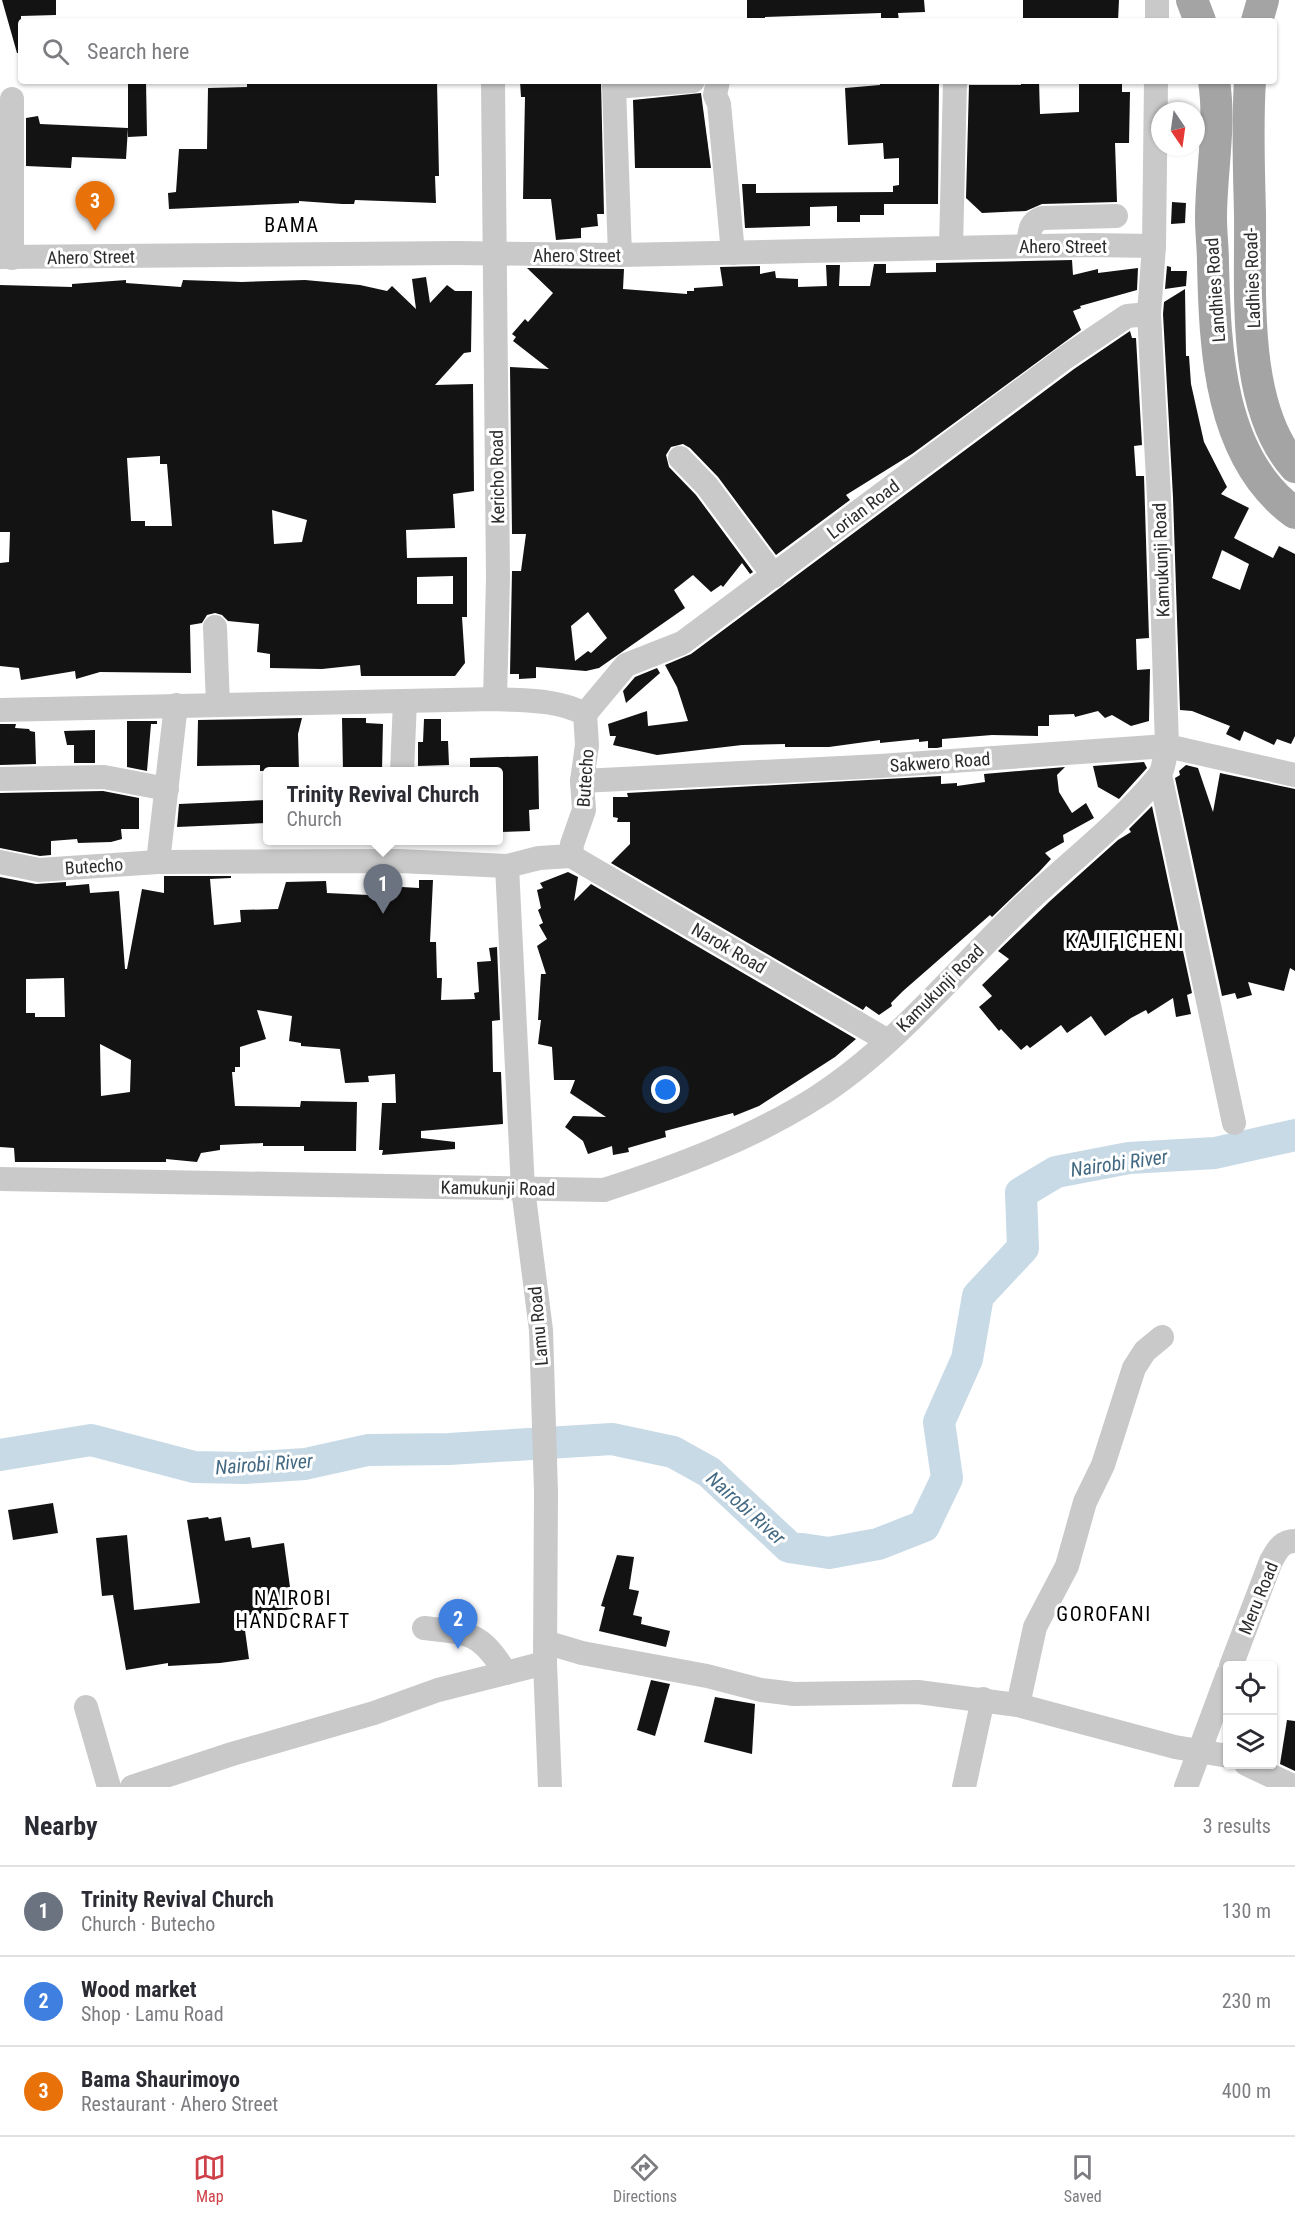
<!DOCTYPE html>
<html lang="en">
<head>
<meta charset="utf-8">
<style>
	body { margin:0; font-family:"Roboto Condensed",sans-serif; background:#f2f2f3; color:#2b2b33 }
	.controls { position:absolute; right:18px; bottom:18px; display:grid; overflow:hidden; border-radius:6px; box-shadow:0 2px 4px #0004 }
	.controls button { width:54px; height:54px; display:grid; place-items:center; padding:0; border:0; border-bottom:2px solid #e1e1e2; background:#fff; color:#2b2b33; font:30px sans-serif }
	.compass { position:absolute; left:1151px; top:102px; width:54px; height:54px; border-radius:50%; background:#fff; box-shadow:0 2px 4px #0004; rotate:167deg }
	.you { position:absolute; left:666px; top:1090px; width:21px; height:21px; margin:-15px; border:4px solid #fff; border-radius:50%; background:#1a73e8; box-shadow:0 0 0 9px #1a73e833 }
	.badge { display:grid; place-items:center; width:39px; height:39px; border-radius:50%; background:#cf4149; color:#fff; font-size:20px; font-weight:700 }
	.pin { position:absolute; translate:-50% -50px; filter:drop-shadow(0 2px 3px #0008) }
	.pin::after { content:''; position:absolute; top:32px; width:21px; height:18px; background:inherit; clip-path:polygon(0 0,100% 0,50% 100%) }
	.popup { position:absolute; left:263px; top:767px; width:240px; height:78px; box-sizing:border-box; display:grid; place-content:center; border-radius:6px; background:#fff; filter:drop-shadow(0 2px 4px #0005); font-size:20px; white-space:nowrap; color:#7c7c81 }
	.popup b { font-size:22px; color:#2b2b33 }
	.popup::after { content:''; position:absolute; left:50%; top:100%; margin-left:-12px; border:12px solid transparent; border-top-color:#fff }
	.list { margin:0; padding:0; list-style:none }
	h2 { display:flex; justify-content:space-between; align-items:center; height:78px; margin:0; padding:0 24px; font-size:26px }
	h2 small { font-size:20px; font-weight:400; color:#7c7c81 }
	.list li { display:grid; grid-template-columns:39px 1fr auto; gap:18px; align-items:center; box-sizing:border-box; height:90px; padding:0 24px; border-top:2px solid #e1e1e2 }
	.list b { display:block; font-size:22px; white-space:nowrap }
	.list p { margin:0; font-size:20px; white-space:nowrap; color:#7c7c81 }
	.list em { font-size:20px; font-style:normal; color:#7c7c81 }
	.icon { flex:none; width:33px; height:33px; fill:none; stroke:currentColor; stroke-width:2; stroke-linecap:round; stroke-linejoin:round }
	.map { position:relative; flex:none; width:1295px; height:1787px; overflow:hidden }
	.search { position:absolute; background:#fff; box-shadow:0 2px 4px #0004; left:18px; right:18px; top:18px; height:66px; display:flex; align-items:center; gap:15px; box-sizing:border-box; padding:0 21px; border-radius:6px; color:#7c7c81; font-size:22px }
	.sheet { height:348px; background:#fff }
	nav { display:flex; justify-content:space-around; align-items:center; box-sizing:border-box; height:84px; border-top:2px solid #e1e1e2; background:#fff; font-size:16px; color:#7c7c81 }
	nav a { display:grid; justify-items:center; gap:3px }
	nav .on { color:#cf4149 }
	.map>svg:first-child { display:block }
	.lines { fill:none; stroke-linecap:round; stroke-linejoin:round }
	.river { stroke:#c8dae6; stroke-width:32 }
	.building { fill:#131313; fill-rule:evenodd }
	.minor { stroke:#c9c9c9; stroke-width:24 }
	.major { stroke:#a4a4a4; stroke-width:32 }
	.labels { text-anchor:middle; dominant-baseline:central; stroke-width:6; stroke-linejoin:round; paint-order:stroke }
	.street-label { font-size:18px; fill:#2c2c2c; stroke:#fff }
	.neighbourhood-label { font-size:20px; letter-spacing:1.5px; fill:#000; stroke:#fff }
	.water-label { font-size:20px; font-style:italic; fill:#446a83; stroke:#fff }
</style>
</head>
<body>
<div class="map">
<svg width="1295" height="1787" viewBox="0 0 1295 1787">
	<rect width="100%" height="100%" fill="#fff"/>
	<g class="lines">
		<path class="river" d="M 0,1455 L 91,1440 L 194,1467 L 245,1468 L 305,1464 L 368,1450 L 449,1449 L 612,1439 L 673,1452 L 709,1472 L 789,1547 L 829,1553 L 878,1544 L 924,1526 L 947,1478 L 939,1422 L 967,1359 L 978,1296 L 1023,1248 L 1021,1193 L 1056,1172 L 1129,1158 L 1215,1153 L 1295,1135"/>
	</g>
	<g class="building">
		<path d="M 2,0 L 56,0 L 56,15 L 21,16 L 21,53 L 17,53 Z"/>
		<path d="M 747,0 L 924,0 L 925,12 L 898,13 L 899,21 L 881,21 L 881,13 L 765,17 L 765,21 L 747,21 Z"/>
		<path d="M 1023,0 L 1119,0 L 1118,21 L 1023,21 Z"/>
		<path d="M 128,81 L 146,81 L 147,136 L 128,137 Z"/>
		<path d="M 247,81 L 437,81 L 439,176 L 435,176 L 436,203 L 355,200 L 354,204 L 342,204 L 299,201 L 299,203 L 169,209 L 168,193 L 176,192 L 179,149 L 207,149 L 208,88 L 247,87 Z"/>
		<path d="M 520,81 L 601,81 L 604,214 L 597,214 L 598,226 L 581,228 L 581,238 L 556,240 L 551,199 L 523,199 L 525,97 L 521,97 Z"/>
		<path d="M 880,81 L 939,81 L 938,204 L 884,204 L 884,215 L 860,215 L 860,222 L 837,222 L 837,206 L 810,207 L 810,226 L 745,228 L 742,184 L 756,184 L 756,193 L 893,192 L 893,186 L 899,185 L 899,158 L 884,159 L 883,143 L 848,145 L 845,88 L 880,85 Z"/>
		<path d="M 1021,81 L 1039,81 L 1040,114 L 1079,112 L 1079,81 L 1122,81 L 1122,92 L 1130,92 L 1129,143 L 1115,143 L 1117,202 L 1042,204 L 1026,211 L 982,213 L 966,198 L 969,85 L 1021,85 Z"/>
		<path d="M 701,93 L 711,168 L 635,168 L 633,100 Z"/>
		<path d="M 38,116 L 40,124 L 128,128 L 126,159 L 72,157 L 71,168 L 26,166 L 26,118 Z"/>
		<path d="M 1172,202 L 1186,203 L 1185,223 L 1171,224 Z"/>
		<path d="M 1072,260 L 1073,275 L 1098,269 L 1098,273 L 1138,268 L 1137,290 L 1080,306 L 1081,308 L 1073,311 L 1081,330 L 912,454 L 846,495 L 850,500 L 776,555 L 718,477 L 690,448 L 683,444 L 671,447 L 666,455 L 669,467 L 696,495 L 753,572 L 750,574 L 742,563 L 723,587 L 721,585 L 711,592 L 693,575 L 674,590 L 685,608 L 599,668 L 586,671 L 536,667 L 536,678 L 519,679 L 519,674 L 510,674 L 512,571 L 521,571 L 526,534 L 512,534 L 510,367 L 549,369 L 513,341 L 516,337 L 512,334 L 525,319 L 528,322 L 553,293 L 527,268 L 624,269 L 623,289 L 687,294 L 687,291 L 694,291 L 694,288 L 723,286 L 720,267 L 760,266 L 760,274 L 775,271 L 776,278 L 798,279 L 798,287 L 827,286 L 826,265 L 840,265 L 839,286 L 870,286 L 874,264 L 886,264 L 886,273 L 936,272 L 936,263 ZM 588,612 L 607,638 L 591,653 L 588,651 L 575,661 L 571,626 Z"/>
		<path d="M 1167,266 L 1171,267 L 1171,271 L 1187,271 L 1186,286 L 1165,289 Z"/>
		<path d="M 426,277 L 430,303 L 447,285 L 455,291 L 472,291 L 471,352 L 464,353 L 435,385 L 473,384 L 474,491 L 453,494 L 455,528 L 406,530 L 407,558 L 467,557 L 467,617 L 462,617 L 465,663 L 455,676 L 361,676 L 360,665 L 322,669 L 270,668 L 270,654 L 257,652 L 259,624 L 228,621 L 222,615 L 215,613 L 207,615 L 202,623 L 190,625 L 191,673 L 100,672 L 76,679 L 75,671 L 21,680 L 19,668 L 0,666 L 0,563 L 9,562 L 10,532 L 0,532 L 0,285 L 72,287 L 72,284 L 126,280 L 126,283 L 181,287 L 183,280 L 242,282 L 305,280 L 360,285 L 387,291 L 392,286 L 416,309 L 412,279 ZM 160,456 L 160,464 L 167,464 L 172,526 L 145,526 L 145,521 L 131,521 L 127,458 ZM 272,510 L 307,520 L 302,542 L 274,544 ZM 453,576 L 453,604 L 417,604 L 417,577 Z"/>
		<path d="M 1185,289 L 1186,356 L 1189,356 L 1191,384 L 1204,442 L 1227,487 L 1221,494 L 1249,508 L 1234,538 L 1273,558 L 1279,546 L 1295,554 L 1295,736 L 1291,744 L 1277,739 L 1274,745 L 1244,731 L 1240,741 L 1226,734 L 1230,726 L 1192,711 L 1180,710 L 1173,497 L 1163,314 L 1164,302 ZM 1222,550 L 1249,564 L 1240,590 L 1212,578 Z"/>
		<path d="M 1130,331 L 1132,338 L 1136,338 L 1142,445 L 1134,446 L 1136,476 L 1144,476 L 1149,638 L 1136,639 L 1137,670 L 1150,669 L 1149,721 L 1131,726 L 1112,715 L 1105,718 L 1098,711 L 1075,717 L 1074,714 L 1049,715 L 1049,726 L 1038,726 L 1038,736 L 992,735 L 942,739 L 942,747 L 937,748 L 928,748 L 928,741 L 919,742 L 919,739 L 880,743 L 880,740 L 829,747 L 785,747 L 785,744 L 742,745 L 657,755 L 613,745 L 616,736 L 610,736 L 608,724 L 647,711 L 648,726 L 688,721 L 677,687 L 665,665 L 691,654 L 1074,369 Z"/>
		<path d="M 657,668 L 660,673 L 626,703 L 623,691 L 635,677 Z"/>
		<path d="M 302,718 L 298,734 L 299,771 L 260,771 L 260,765 L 197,766 L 198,720 Z"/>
		<path d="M 342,718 L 366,718 L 366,723 L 383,724 L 382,771 L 343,771 Z"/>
		<path d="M 424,719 L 441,719 L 441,741 L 448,741 L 449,765 L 418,766 L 418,742 L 423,742 Z"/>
		<path d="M 127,721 L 157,721 L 157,724 L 151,724 L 147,771 L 127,767 Z"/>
		<path d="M 0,724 L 16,724 L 15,728 L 29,729 L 30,731 L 35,732 L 36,764 L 0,765 Z"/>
		<path d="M 95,730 L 95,763 L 74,763 L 74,745 L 67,745 L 64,731 Z"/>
		<path d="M 538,756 L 539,809 L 529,810 L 530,831 L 498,832 L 498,771 L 470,771 L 470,758 Z"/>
		<path d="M 1144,762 L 1147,768 L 1119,799 L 1098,787 L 1093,766 Z"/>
		<path d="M 1186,765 L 1198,768 L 1213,812 L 1220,773 L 1295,789 L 1295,971 L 1290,968 L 1284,991 L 1248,982 L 1252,995 L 1237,999 L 1235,993 L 1222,996 L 1175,778 L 1180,775 L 1179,771 Z"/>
		<path d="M 1065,767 L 1057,775 L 1059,792 L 1072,813 L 1086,803 L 1094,818 L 1063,835 L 1064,842 L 1045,853 L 1051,859 L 1039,872 L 992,917 L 990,915 L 903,991 L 891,1003 L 892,1006 L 879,1015 L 866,1006 L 863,1010 L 611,863 L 630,844 L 630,822 L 617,822 L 618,818 L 613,817 L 613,797 L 628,797 L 627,793 L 941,776 L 941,784 L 957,783 L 957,786 L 985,782 L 984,774 Z"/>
		<path d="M 103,791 L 139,798 L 139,829 L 121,829 L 122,839 L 111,842 L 78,843 L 77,839 L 51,841 L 51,855 L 40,856 L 0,848 L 0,793 Z"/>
		<path d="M 267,800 L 267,823 L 177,827 L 179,804 Z"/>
		<path d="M 1152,806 L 1192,993 L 1187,995 L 1191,1014 L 1176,1017 L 1173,998 L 1148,1014 L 1146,1010 L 1131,1018 L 1105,1036 L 1091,1016 L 1067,1033 L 1061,1025 L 1030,1048 L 1027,1045 L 1021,1050 L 1001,1029 L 999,1031 L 979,1007 L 992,996 L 982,985 L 1009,959 L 998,951 L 1050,901 L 1118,840 L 1131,832 L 1129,829 Z"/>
		<path d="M 568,872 L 578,877 L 574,901 L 591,884 L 856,1039 L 835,1057 L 759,1106 L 734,1116 L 733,1113 L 665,1131 L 666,1137 L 628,1148 L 629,1152 L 613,1155 L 612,1146 L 588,1154 L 583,1141 L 565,1127 L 573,1116 L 606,1117 L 570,1093 L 575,1080 L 554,1080 L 552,1047 L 538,1044 L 541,1020 L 538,1020 L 541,974 L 546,974 L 537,946 L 547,939 L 539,925 L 543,923 L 538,910 L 541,908 L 537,890 L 543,888 L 540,883 Z"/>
		<path d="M 164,876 L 231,876 L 231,878 L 210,879 L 214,925 L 241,922 L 240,910 L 278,909 L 286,882 L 326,881 L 327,893 L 368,895 L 367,885 L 419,888 L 419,880 L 433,880 L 430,942 L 436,942 L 437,978 L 442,978 L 441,1000 L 475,999 L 474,993 L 479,992 L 477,962 L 491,961 L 489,948 L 497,947 L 500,1020 L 492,1021 L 493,1072 L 501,1072 L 503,1124 L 421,1131 L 421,1138 L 455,1142 L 455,1149 L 382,1155 L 383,1150 L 379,1150 L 382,1103 L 396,1103 L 395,1074 L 368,1076 L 369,1082 L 345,1083 L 340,1049 L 301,1046 L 301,1043 L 289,1041 L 292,1016 L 257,1010 L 266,1039 L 240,1047 L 240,1067 L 235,1067 L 235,1072 L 232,1072 L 235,1106 L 300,1107 L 301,1101 L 357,1102 L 356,1151 L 304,1151 L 304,1146 L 263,1146 L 263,1143 L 220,1145 L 220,1150 L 201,1153 L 197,1162 L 166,1159 L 166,1162 L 15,1162 L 14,1148 L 0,1147 L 0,877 L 36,884 L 66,882 L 66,886 L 89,884 L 90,893 L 119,891 L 125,969 L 127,969 L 142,889 L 164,893 ZM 64,978 L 65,1017 L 35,1017 L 35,1013 L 26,1013 L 26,979 ZM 100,1044 L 131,1060 L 130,1092 L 101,1096 Z"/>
		<path d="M 53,1503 L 58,1533 L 13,1540 L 8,1510 Z"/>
		<path d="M 208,1517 L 209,1519 L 221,1517 L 225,1541 L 250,1537 L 252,1548 L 284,1543 L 293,1609 L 243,1616 L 249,1659 L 220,1663 L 168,1666 L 168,1663 L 126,1670 L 113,1595 L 102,1596 L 96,1538 L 127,1535 L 134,1610 L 200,1603 L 187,1520 Z"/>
		<path d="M 617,1555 L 634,1557 L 629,1589 L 639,1591 L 633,1615 L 642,1617 L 641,1624 L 670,1631 L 666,1647 L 599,1631 L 605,1607 L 601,1606 Z"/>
		<path d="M 651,1680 L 670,1684 L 655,1736 L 637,1730 Z"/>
		<path d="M 715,1697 L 755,1704 L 752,1754 L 704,1742 Z"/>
		<path d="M 1287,1720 L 1295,1721 L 1295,1771 L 1280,1764 Z"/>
	</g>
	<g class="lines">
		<g class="minor">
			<path d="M 1157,21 L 1157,0"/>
			<path d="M 493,81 L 498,578 L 495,699"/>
			<path d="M 718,81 L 715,95 L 719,104 L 733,253"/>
			<path d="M 12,99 L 12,258"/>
			<path d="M 1028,246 C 1030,233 1028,223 1042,218 L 1116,216"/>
			<path d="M 951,247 L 955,81"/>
			<path d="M 620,255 L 614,87 L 693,81"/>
			<path d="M 0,257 L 457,253 L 620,255 L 1090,245 L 1154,246"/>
			<path d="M 680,458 L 707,486 L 774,576"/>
			<path d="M 215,627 L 218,705"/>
			<path d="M 0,710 L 495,699 C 526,701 557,699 585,714 L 587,745 L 582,781 L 584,810 L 572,844 L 571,856 L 539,858 L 507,866 L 399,861 L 158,862 L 39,870 L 0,862"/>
			<path d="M 585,714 L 626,665 L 682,643 L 1066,357 L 1127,316 L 1149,314"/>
			<path d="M 402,772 L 405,701"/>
			<path d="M 1160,775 L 1234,1123"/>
			<path d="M 0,779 L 104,777 L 167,789"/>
			<path d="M 582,781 L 880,766 L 1167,746 L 1295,775"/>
			<path d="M 571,856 L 888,1041"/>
			<path d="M 158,862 L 176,705"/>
			<path d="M 507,866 L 523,1189 L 541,1330 L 546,1492 L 545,1663 L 550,1787"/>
			<path d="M 0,1179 L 604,1190 C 678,1166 751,1139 817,1097 C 895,1047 956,970 1023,906 C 1068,863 1119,825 1158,777 C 1164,770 1165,755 1167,746 L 1159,497 L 1149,314 L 1154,246 L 1156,81"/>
			<path d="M 424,1628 C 470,1633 480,1632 506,1673"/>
			<path d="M 545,1642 L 582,1653 L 707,1676 L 761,1690 L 794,1694 L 918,1692 L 1018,1705 L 1175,1747 L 1228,1756"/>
			<path d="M 1231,1666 L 1271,1561 C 1277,1551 1281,1541 1295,1541"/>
			<path d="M 1018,1705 L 1035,1627 L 1067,1566 L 1085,1502 L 1103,1465 L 1134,1368 L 1145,1351 L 1162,1337"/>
			<path d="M 86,1707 L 109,1787"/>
			<path d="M 1246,1764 L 1295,1787"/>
			<path d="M 132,1787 L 232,1754 L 374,1713 L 438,1690 L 545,1663"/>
			<path d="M 964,1787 L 983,1699"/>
			<path d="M 1186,1787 L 1228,1674"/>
		</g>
		<g class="major">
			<path d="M 1192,0 L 1200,21"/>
			<path d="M 1257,21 L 1263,0"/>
			<path d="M 1214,81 C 1221,126 1211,172 1211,218 C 1211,233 1213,248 1213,263 C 1215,349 1219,458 1295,513"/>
			<path d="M 1250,81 C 1247,125 1249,170 1250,214 C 1251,290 1241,406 1295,467"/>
		</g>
	</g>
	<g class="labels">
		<g class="street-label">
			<text x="1063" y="246">Ahero Street</text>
			<text x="577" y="255">Ahero Street</text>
			<text transform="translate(91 257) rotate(-1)">Ahero Street</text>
			<text transform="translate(1252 278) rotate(-92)">Ladhies Road-</text>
			<text transform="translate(1215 290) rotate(-94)">Landhies Road</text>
			<text transform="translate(497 477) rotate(-91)">Kericho Road</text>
			<text transform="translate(863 509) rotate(-37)">Lorian Road</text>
			<text transform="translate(1161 560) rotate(-92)">Kamukunji Road</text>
			<text transform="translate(940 762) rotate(-4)">Sakwero Road</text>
			<text transform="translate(585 778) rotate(-86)">Butecho</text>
			<text transform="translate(94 866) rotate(-4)">Butecho</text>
			<text transform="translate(729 948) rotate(30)">Narok Road</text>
			<text transform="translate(940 988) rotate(-45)">Kamukunji Road</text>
			<text transform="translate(498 1188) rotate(1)">Kamukunji Road</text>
			<text transform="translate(538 1326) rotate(-95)">Lamu Road</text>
			<text transform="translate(1258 1598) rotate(-68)">Meru Road</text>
		</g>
		<g class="neighbourhood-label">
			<text x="292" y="225">BAMA</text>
			<text x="1125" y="941">KAJIFICHENI</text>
			<text x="293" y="1598">NAIROBI<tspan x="293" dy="23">HANDCRAFT</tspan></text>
			<text x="1104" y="1614">GOROFANI</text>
		</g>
		<g class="water-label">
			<text transform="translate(1119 1163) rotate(-8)">Nairobi River</text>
			<text transform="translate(264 1464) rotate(-4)">Nairobi River</text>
			<text transform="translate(746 1508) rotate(42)">Nairobi River</text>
		</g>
	</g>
</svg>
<div class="controls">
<button><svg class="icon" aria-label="locate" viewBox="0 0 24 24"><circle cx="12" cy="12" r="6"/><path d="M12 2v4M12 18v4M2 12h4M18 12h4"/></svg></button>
<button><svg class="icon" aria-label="layers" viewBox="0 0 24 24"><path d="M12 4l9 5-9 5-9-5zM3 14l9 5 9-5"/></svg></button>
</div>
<svg class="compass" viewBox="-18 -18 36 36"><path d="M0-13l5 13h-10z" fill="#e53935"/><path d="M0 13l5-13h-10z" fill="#7c7c81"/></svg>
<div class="you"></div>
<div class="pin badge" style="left:383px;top:914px;background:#6b7280">1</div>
<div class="popup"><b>Trinity Revival Church</b>Church</div>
<div class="pin badge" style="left:458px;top:1649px;background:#3f7fe0">2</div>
<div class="pin badge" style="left:95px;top:231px;background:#e8710a">3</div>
<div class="search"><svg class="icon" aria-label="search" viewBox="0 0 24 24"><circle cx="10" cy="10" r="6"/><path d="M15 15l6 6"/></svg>Search here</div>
</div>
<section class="sheet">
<h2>Nearby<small>3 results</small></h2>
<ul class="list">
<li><span class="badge" style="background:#6b7280">1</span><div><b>Trinity Revival Church</b><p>Church · Butecho</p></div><em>130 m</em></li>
<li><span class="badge" style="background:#3f7fe0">2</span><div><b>Wood market</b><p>Shop · Lamu Road</p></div><em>230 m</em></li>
<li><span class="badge" style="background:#e8710a">3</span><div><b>Bama Shaurimoyo</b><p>Restaurant · Ahero Street</p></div><em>400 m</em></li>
</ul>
</section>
<nav>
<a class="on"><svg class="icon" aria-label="map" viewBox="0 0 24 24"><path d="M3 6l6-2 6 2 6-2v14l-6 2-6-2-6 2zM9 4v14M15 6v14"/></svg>Map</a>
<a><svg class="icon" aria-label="directions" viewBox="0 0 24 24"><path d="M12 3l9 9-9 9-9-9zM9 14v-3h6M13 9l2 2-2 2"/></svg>Directions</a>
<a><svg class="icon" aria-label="saved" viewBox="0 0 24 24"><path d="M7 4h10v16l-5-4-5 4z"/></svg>Saved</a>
</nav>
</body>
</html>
